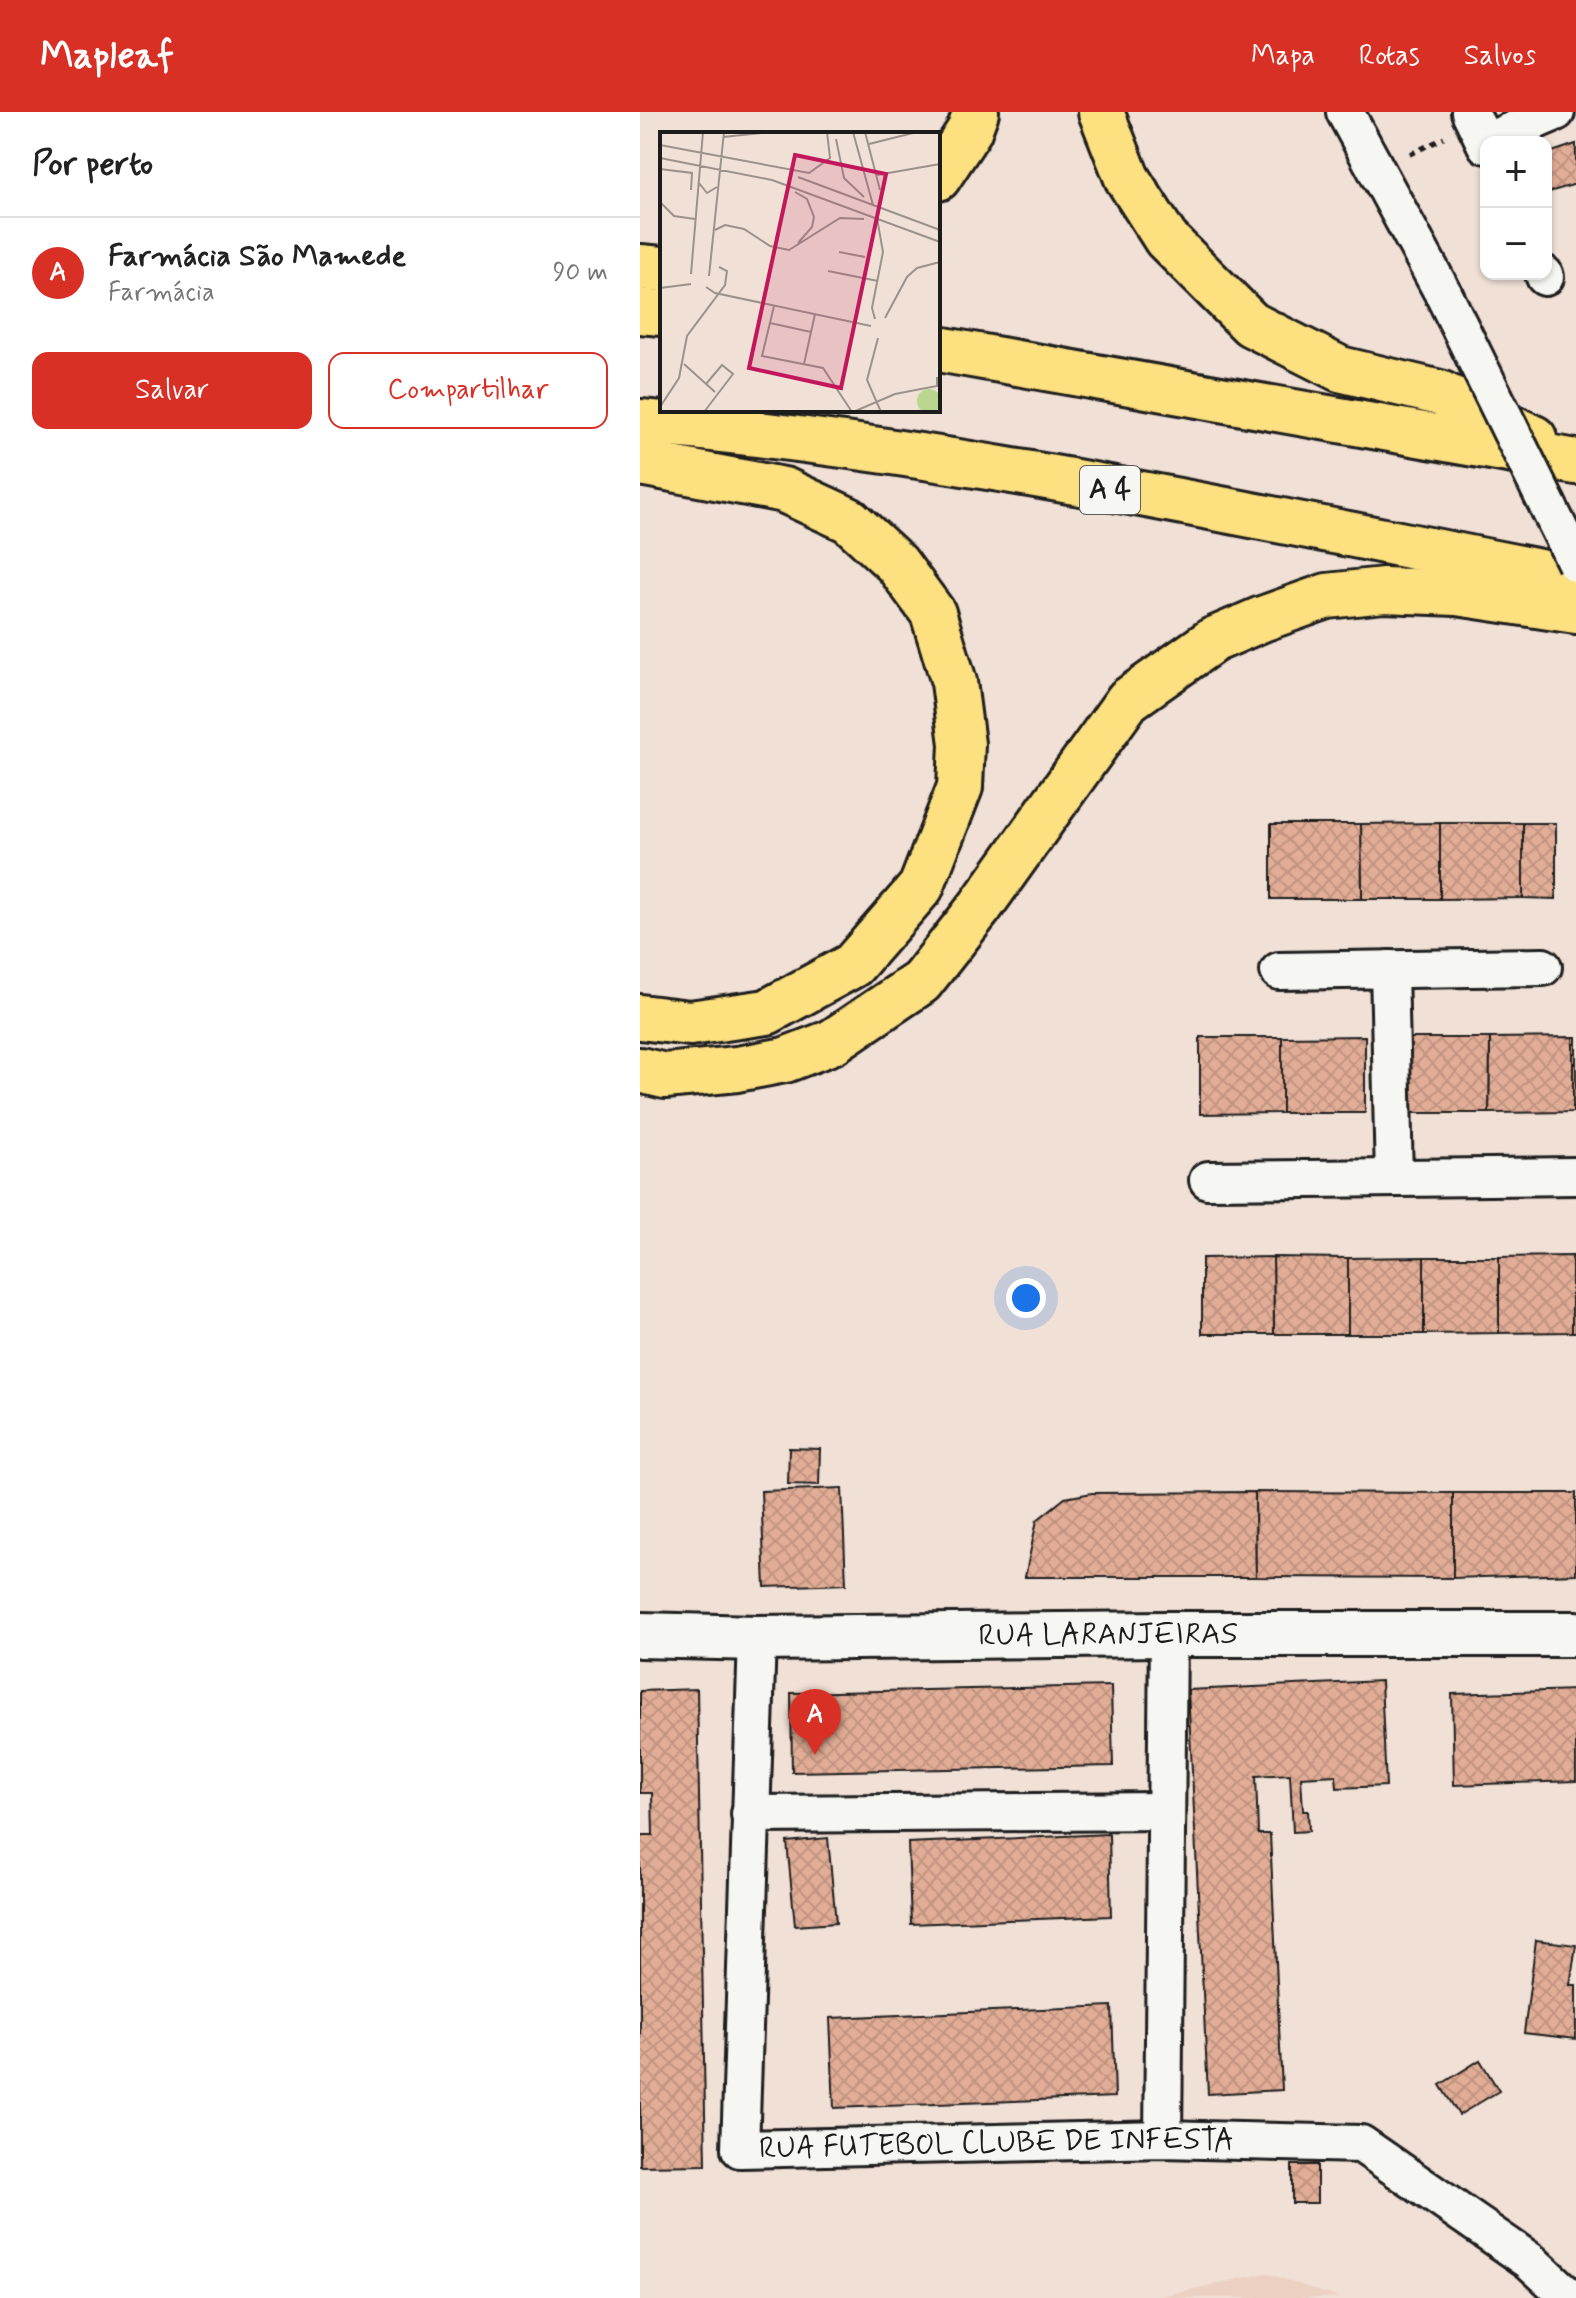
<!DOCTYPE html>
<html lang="pt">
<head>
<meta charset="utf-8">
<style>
	body { margin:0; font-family:Mynerve,sans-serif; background:#f6f6f6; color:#222 }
	.controls { position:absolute; right:24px; top:24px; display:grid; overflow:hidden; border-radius:16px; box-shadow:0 2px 6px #0004 }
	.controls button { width:72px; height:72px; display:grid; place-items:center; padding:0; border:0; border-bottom:2px solid #e0e0e0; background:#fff; color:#222; font:40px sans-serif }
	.you { position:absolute; left:386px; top:1186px; width:28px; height:28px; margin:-20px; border:6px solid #fff; border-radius:50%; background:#1a73e8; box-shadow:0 0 0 12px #1a73e833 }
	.badge { display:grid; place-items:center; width:52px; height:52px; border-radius:50%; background:#d93025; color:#fff; font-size:26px; font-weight:700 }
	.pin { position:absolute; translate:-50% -66px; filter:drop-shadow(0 2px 4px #0008) }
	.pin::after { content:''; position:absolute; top:42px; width:28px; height:24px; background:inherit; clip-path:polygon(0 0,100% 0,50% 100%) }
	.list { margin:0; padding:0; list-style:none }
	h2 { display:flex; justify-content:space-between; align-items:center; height:104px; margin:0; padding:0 32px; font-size:34px }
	h2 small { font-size:26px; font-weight:400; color:#767676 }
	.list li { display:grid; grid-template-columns:52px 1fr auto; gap:24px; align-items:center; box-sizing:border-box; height:112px; padding:0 32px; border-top:2px solid #e0e0e0 }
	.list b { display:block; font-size:30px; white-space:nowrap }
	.list p { margin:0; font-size:26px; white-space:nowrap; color:#767676 }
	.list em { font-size:26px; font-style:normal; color:#767676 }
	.actions { display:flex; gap:16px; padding:24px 32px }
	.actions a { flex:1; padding:18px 0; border:2px solid #d93025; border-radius:16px; text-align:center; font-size:28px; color:#d93025 }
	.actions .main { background:#d93025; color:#fff }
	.map { position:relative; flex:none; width:936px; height:2186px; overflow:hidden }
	header { display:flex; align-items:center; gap:48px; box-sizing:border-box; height:112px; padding:0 40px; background:#d93025; color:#fff }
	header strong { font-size:38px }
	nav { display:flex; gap:44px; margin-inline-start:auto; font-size:28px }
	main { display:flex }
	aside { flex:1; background:#fff }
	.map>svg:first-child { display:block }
	.built { fill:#ecd1c3 }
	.building { fill:url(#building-cross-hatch); stroke:#1c1c1c; stroke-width:2 }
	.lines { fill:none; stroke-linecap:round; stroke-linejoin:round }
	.street-casing { stroke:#1c1c1c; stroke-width:42 }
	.secondary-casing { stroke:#1c1c1c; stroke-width:50 }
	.highway-casing { stroke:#1c1c1c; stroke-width:50 }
	.path { stroke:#1c1c1c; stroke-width:5; stroke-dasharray:6 6; stroke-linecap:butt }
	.street { stroke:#f6f6f2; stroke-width:36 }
	.secondary { stroke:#f6f6f2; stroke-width:44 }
	.highway { stroke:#fde080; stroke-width:44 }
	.street-bridge-casing { stroke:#1c1c1c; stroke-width:42; stroke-linecap:butt }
	.street-bridge { stroke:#f6f6f2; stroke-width:36 }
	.labels { text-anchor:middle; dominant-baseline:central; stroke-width:8; stroke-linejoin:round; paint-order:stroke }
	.shield { fill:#f6f6f2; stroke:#5d5d5c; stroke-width:2 }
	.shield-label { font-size:28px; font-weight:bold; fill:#1c1c1c }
	.street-label { font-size:30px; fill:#1c1c1c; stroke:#f6f6f2 }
	.inset-road { fill:none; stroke:#9b928c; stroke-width:2 }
	.view { fill:#c2185b; fill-opacity:0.15; stroke:#c2185b; stroke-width:4 }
	.inset-edge { fill:none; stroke:#1c1c1c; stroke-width:4 }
</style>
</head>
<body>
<header>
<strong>Mapleaf</strong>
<nav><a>Mapa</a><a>Rotas</a><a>Salvos</a></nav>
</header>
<main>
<aside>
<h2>Por perto<small></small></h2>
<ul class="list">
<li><span class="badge">A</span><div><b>Farmácia São Mamede</b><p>Farmácia</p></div><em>90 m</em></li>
</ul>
<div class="actions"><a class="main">Salvar</a><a>Compartilhar</a></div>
</aside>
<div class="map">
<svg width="936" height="2186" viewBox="0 0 936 2186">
	<defs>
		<pattern id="building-cross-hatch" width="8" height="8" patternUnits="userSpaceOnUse" patternTransform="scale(2)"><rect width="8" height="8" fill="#e2ad96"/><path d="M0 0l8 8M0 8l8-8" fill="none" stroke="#c19481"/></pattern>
	</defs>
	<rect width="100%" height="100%" fill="#f0e0d6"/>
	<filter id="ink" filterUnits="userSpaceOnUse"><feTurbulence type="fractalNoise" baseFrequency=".0125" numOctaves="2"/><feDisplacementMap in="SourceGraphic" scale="16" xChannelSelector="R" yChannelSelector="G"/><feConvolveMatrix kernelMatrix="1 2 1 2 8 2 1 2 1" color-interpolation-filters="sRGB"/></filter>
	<g filter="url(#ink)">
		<path class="built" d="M 627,2161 L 699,2186 L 512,2186 Z"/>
		<g class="building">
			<path d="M 936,32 L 936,72 L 906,81 L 906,42 Z"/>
			<path d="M 800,711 L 883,711 L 883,786 L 800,787 Z"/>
			<path d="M 800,711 L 800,787 L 722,787 L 721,712 Z"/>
			<path d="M 883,711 L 916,711 L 916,787 L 883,786 Z"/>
			<path d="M 631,712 L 721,712 L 722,787 L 631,787 Z"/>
			<path d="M 725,924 L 725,1001 L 642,1001 L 642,925 Z"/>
			<path d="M 560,925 L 642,925 L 642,1001 L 560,1002 Z"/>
			<path d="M 933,925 L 933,1000 L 849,1001 L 850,926 Z"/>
			<rect x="933" y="925" width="3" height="75"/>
			<path d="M 766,926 L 850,926 L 849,1001 L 766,1001 Z"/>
			<rect x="932" y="1144" width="4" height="76"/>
			<path d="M 932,1144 L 932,1220 L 859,1221 L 859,1145 Z"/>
			<path d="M 633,1145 L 708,1146 L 708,1222 L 634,1222 Z"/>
			<path d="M 633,1145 L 634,1222 L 562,1222 L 562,1146 Z"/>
			<path d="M 784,1145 L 859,1145 L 859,1221 L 784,1222 Z"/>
			<path d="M 784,1145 L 784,1222 L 708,1222 L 708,1146 Z"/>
			<path d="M 149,1336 L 180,1337 L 179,1373 L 148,1372 Z"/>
			<path d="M 202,1376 L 206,1472 L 125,1475 L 121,1379 Z"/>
			<path d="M 615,1380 L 616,1465 L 385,1465 L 397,1408 L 425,1386 L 452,1381 Z"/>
			<path d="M 615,1380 L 813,1381 L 813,1466 L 616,1465 Z"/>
			<path d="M 813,1381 L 936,1381 L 936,1462 L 813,1466 Z"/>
			<path d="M 741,1569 L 746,1674 L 697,1676 L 696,1663 L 661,1665 L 663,1699 L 668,1699 L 669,1719 L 653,1720 L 650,1662 L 616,1664 L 618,1722 L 630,1722 L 642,1978 L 568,1982 L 548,1578 Z"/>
			<path d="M 471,1574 L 473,1654 L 152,1660 L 151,1581 Z"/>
			<path d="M 57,1577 L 66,2053 L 0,2054 L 0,1723 L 13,1723 L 12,1681 L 0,1681 L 0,1579 Z"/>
			<path d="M 936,1578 L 936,1669 L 814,1673 L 812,1582 Z"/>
			<path d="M 469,1722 L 471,1804 L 271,1812 L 268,1731 Z"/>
			<path d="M 188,1726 L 196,1811 L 155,1814 L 147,1730 Z"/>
			<path d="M 896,1828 L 936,1833 L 930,1873 L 936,1873 L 936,1927 L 884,1921 Z"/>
			<path d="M 472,1894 L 475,1985 L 194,1996 L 190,1906 Z"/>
			<path d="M 840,1948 L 859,1979 L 819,2003 L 800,1973 Z"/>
			<rect x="652" y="2053" width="25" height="38"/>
		</g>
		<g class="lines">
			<g class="street-casing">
				<g id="street">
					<path d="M 705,0 L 804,183"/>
					<path d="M 830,0 L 846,33"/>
					<path d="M 845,30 L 916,0"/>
					<path d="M 904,162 L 905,165"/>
					<path d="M 749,857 L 754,1066"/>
					<path d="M 639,859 L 903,855"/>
					<path d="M 568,1068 L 936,1064"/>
					<path id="s1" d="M 117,1526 L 100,2037 L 523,2027 L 721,2032 L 890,2149 L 930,2186"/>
					<path d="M 110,1702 L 526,1699"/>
					<path d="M 523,2027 L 528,1522"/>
				</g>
			</g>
			<g class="secondary-casing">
				<g id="secondary">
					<path id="s2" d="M 0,1523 L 117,1526 L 528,1522 L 936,1522"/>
				</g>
			</g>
			<g class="highway-casing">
				<g id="highway">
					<path d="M 461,0 L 487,66 L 526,127 L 611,212 L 700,257 L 800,281 L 894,326"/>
					<path d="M 298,66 L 329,19 L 336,0"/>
					<path d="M 0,155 L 22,157"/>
					<path d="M 0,199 L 22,201"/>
					<path d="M 298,237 L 936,350"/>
					<path d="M 0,310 C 315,337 626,407 936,467"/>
					<path d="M 0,351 L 144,378 L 209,408 L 257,452 L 293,501 L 314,570 L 322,632 L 320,675 L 281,775 L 213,853 L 127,900 L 50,911 L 0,905"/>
					<path d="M 0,958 L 25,964 L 97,957 L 145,948 L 192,930 L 281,870 L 340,795 L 488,588 L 573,528 L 622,507 L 687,484 L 744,478 L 817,481 L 936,499"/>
				</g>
			</g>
			<path class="path" d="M 770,42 L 804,26"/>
			<use href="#street" class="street"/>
			<use href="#secondary" class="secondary"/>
			<use href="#highway" class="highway"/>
			<g class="street-bridge-casing">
				<path id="street-bridge" d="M 804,183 L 936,451"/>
			</g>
			<use href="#street-bridge" class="street-bridge"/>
		</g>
	</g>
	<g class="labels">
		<rect class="shield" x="440" y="354" width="60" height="48" rx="6"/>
		<g class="shield-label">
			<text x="470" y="378">A 4</text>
		</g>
		<g class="street-label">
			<text stroke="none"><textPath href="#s2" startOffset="468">RUA LARANJEIRAS</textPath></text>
			<text stroke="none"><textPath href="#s1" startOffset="768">RUA FUTEBOL CLUBE DE INFESTA</textPath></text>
		</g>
	</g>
	<g transform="translate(20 20)">
		<rect width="280" height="280" fill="#f0e0d6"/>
		<path d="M257 269a12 12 0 1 1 24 0a12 12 0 1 1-24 0Z" fill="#b9d78f"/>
		<path class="inset-road" d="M 193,0 L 213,73M 205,0 L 220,58M 63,5 L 111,0M 176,7 L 184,46 L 204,65M 209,12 L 257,0M 0,13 L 149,41 L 170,26 L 167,0M 0,26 L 112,48 L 280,110M 0,37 L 32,41 L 31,58M 217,43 L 280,32M 138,45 L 280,98M 39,51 L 47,61 L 57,55M 135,60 L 147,67 L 154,85 L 152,95 L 138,111M 0,70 L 14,84 L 35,87M 55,98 L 65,93 L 84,97 L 110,114 L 129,118 L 180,86 L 204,87M 179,120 L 205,125M 168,139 L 218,149M 31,142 L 43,0M 49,144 L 64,0M 46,155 L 55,161 L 211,194M 0,156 L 31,152M 114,174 L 102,224 L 163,236 L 192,280M 225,186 L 247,145 L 257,136 L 280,130M 215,187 L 212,176 L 223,120 L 217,86M 110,191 L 151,200M 218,206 L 207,248 L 221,280M 24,232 L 55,260M 144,232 L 155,182M 0,275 L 19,246 L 27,204 L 65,153 L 67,139 L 59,135M 44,280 L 73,242 L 62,233 L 46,252M 193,280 L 235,262 L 277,254 L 277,245"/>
		<path class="view" d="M 135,23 L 226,42 L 181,256 L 89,236 Z"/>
		<rect width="280" height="280" class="inset-edge"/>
	</g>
</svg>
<div class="controls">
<button>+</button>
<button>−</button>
</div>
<div class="you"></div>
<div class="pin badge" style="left:175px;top:1643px">A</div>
</div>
</main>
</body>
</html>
